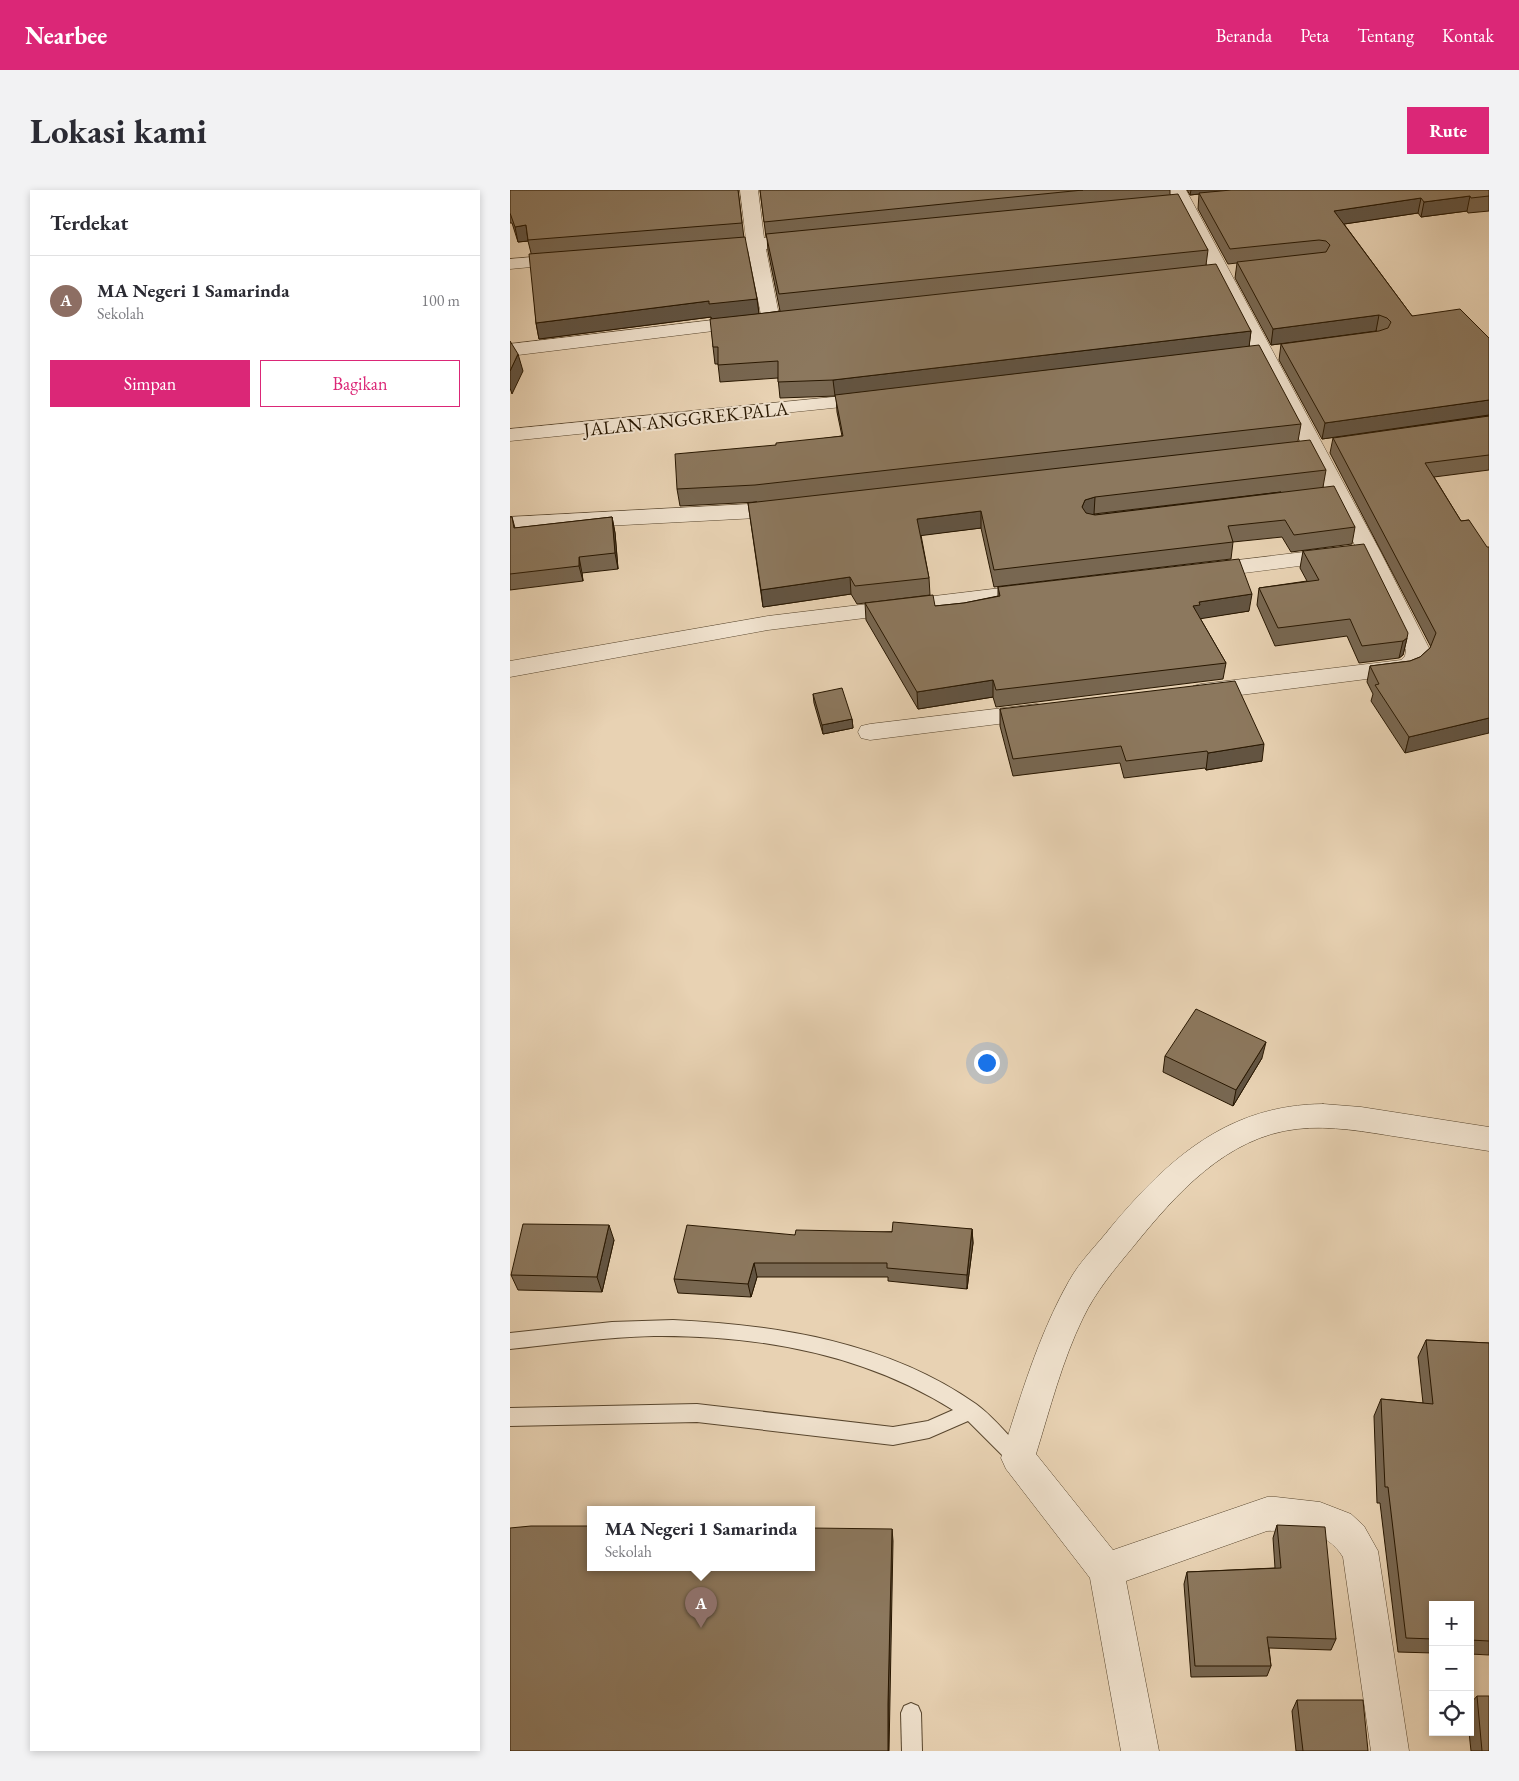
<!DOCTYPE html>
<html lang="id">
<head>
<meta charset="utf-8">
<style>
	body { margin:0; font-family:"EB Garamond",serif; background:#f2f2f3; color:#2b2b33 }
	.controls { position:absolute; right:15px; bottom:15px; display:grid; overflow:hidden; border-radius:0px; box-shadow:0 2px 8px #0003 }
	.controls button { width:45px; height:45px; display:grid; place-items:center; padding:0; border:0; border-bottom:1px solid #e1e1e2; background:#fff; color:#2b2b33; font:25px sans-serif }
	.you { position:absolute; left:476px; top:872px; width:18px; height:18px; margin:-12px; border:4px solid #fff; border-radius:50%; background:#1a73e8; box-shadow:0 0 0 8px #1a73e833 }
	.badge { display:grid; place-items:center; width:32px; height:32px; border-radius:50%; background:#db2777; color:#fff; font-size:16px; font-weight:700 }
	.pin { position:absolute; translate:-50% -41px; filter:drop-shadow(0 1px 2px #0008) }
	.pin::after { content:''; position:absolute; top:26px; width:18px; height:15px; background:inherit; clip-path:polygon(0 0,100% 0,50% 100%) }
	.popup { position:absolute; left:77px; top:1316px; width:228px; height:65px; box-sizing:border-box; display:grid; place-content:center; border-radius:0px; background:#fff; filter:drop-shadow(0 1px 4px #0005); font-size:16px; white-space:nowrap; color:#7c7c81 }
	.popup b { font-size:19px; color:#2b2b33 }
	.popup::after { content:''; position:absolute; left:50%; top:100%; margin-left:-10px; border:10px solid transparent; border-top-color:#fff }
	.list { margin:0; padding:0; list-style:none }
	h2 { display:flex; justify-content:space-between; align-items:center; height:65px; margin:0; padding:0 20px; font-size:21px }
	h2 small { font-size:16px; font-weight:400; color:#7c7c81 }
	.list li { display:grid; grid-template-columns:32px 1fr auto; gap:15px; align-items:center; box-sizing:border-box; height:90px; padding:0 20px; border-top:1px solid #e1e1e2 }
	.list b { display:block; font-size:19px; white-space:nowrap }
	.list p { margin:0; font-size:16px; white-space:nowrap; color:#7c7c81 }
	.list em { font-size:16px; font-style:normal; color:#7c7c81 }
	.actions { display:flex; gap:10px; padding:15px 20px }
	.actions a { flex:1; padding:11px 0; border:1px solid #db2777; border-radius:0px; text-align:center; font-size:18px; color:#db2777 }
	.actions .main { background:#db2777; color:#fff }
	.icon { flex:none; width:28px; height:28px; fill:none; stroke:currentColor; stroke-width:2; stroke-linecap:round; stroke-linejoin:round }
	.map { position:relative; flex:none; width:979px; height:1561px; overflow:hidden; border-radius:0px }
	header { display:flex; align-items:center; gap:30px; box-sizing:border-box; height:70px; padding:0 25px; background:#db2777; color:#fff }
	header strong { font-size:24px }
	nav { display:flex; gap:28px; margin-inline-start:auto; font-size:18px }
	.intro { display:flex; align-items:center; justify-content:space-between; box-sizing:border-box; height:120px; padding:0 30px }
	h1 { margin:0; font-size:35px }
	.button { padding:12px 22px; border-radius:0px; background:#db2777; color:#fff; font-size:18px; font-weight:700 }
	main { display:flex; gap:30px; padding:0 30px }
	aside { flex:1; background:#fff; border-radius:0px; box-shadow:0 2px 8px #0003 }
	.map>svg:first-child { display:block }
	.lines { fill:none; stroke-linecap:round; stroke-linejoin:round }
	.service-casing { stroke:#58462e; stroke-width:2 }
	.minor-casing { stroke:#58462e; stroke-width:1 }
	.service { fill:#f0e2ce; fill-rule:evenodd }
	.minor { fill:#f0e2ce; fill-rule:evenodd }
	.wall { fill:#786751; stroke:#281701; fill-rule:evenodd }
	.shaded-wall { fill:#625442; stroke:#281701 }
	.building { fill:#8c785e; stroke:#281701 }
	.labels { text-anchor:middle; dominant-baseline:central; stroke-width:4; stroke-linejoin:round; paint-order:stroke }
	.far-street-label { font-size:19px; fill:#281701; stroke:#f0e2ce }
</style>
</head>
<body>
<header>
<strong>Nearbee</strong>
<nav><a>Beranda</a><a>Peta</a><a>Tentang</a><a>Kontak</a></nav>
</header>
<div class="intro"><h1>Lokasi kami</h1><a class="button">Rute</a></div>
<main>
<aside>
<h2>Terdekat<small></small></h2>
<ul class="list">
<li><span class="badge" style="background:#8d6e63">A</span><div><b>MA Negeri 1 Samarinda</b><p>Sekolah</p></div><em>100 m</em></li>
</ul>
<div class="actions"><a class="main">Simpan</a><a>Bagikan</a></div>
</aside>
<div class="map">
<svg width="979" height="1561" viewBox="0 0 979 1561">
	<rect width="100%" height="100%" fill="#e8d2b3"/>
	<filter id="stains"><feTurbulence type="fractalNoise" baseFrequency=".004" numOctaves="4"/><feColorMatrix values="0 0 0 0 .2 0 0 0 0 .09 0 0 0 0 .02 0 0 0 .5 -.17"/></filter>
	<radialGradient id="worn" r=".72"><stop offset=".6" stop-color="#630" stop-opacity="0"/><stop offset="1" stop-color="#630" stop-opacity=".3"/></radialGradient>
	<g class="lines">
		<g class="service-casing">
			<g id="service">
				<path d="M 163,1130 C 268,1135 378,1152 466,1214 C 484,1227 498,1246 515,1262 L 517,1268 L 515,1274 L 508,1277 L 501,1274 L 458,1231 L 419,1248 L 383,1255 L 187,1232 L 0,1236 L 0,1218 L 187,1214 L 383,1237 L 418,1231 L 443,1220 C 354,1164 248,1145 144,1146 C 96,1147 48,1154 0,1159 L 0,1143 L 102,1132 Z"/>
				<path d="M 401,1513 L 408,1516 L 411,1523 L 412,1561 L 392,1561 L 391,1523 L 394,1516 Z"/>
			</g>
		</g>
		<g class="minor-casing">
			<g id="minor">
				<path d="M 230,0 L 248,0 L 254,48 L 294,45 L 300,46 L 303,50 L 300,54 L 256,59 L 270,130 L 268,134 L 261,136 L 254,134 L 252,130 L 238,60 L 200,63 L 194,62 L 191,58 L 194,54 L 236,50 Z"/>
				<path d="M 658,0 L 676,0 L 870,361 L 920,460 C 919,470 913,478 904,483 L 691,510 L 683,508 L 679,502 L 683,496 L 691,494 L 891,470 L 895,466 L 896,460 L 848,361 Z"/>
				<path d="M 58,64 L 64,65 L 67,69 L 64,73 L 0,79 L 0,69 Z"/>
				<path d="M 237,126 L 244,128 L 246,132 L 244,136 L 0,166 L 0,154 Z"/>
				<path d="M 364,203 L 371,205 L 374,209 L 371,213 L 0,251 L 0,239 Z"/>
				<path d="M 275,312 L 283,313 L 286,318 L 283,323 L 247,328 L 0,341 L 0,327 Z"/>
				<path d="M 828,358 L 836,360 L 839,365 L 836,370 L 694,388 L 686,386 L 683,381 L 686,376 L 694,374 Z"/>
				<path d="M 525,394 L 533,396 L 536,401 L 533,406 L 258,440 L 0,487 L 0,471 L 258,426 Z"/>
				<path d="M 527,514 L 536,516 L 539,522 L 536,528 L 360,550 L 351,548 L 348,542 L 351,536 L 360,534 Z"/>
				<path d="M 813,914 L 851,917 L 979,937 L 979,961 C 949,956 919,952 889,947 C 856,942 821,935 787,939 C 716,947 666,1004 623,1057 C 604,1080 586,1101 573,1128 C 552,1171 540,1219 526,1264 L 603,1360 L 757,1307 L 766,1307 L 810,1312 L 841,1324 L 854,1336 L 868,1361 L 899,1561 L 861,1561 L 833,1367 C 816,1339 787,1340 757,1341 L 616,1391 L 649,1561 L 611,1561 L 580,1388 L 496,1279 L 491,1268 C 510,1208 528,1146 559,1091 C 570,1071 587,1055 601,1037 C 659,968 718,915 813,914 Z"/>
			</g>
		</g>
		<use href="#service" class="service"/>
		<use href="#minor" class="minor"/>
	</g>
	<g class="wall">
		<path d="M 0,0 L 228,0 L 234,48 L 247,109 L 249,124 L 270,121 L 258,61 L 257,47 L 256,47 L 250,0 L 660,0 L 660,4 L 698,60 L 696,75 L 741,141 L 739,156 L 791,234 L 788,251 L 816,280 L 813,297 L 845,337 L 842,354 L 781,362 L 772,347 L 723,352 L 721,369 L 484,397 L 471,338 L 411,345 L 419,388 L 420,405 L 347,414 L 341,404 L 253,417 L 238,313 L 247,312 L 170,316 L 167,299 L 266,255 L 332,246 L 327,222 L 326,206 L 270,208 L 268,188 L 210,192 L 208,174 L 205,174 L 203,157 L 201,127 L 29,149 L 26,133 L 21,63 L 18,51 L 8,52 L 2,33 L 0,33 ZM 771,302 L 585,325 L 584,324 Z"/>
		<path d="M 677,0 L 979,0 L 979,21 L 958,23 L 957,21 L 911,27 L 908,23 L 834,34 L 902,126 L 979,148 L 979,225 L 812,249 L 769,170 L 771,154 L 867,141 L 761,155 L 725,88 L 727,73 L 718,74 L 688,19 L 689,4 L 680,5 Z"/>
		<path d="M 979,226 L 979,280 L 924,287 L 951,331 L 959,330 L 895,563 L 861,511 L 863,504 L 857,492 L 860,476 L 900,471 L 910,467 L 921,457 L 820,263 L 823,248 Z"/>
		<path d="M 0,327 L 2,327 L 5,338 L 102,327 L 105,343 L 108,379 L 72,383 L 73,391 L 0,400 Z"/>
		<path d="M 793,361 L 897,448 L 893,465 L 889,468 L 849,473 L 837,446 L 765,456 L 747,415 L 749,398 L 797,391 L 790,378 Z"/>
		<path d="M 488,397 L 739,421 L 690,428 L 716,473 L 713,489 L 486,517 L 483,507 L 408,519 L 356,430 L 355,413 L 425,416 L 454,413 L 488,406 Z"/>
		<path d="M 303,504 L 342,529 L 343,538 L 313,544 L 304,513 Z"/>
		<path d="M 490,519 L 752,571 L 696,580 L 695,578 L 614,588 L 610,573 L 503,586 L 490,536 Z"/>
		<path d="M 655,866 L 752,868 L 723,916 L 653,882 Z"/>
		<path d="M 462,1039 L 463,1053 L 457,1099 L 378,1091 L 378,1087 L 247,1087 L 241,1107 L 168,1103 L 164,1089 L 285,1045 Z"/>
		<path d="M 104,1050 L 92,1102 L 8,1100 L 1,1085 Z"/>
		<path d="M 916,1150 L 979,1153 L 979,1465 L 960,1464 L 960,1415 L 923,1415 L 923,1463 L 888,1462 L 870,1313 L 867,1313 L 864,1226 L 871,1209 L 913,1213 L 908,1167 Z"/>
		<path d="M 767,1335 L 826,1449 L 821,1460 L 759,1458 L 761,1476 L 757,1486 L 681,1487 L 674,1394 L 677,1382 L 765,1378 L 763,1348 Z"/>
		<path d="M 967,1506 L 979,1561 L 961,1561 L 959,1542 L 960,1542 L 960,1514 Z"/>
		<path d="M 787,1510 L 858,1561 L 786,1561 L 782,1521 Z"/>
	</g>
	<g class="shaded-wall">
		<path d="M 681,0 L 728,0 L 680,5 Z"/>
		<path d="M 960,6 L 957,21 L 911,27 L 914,12 Z"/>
		<path d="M 911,8 L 908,23 L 821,36 L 824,21 Z"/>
		<path d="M 16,35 L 18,51 L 8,52 L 5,37 Z"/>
		<path d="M 247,109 L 249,124 L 202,130 L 201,127 L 29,149 L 26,133 L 199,111 Z"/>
		<path d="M 869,125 L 866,141 L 761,155 L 763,139 Z"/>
		<path d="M 741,141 L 739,157 L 325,206 L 323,190 Z"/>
		<path d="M 8,164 L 13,181 L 2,204 L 0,198 L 0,181 Z"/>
		<path d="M 979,210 L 979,225 L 812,249 L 815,233 Z"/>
		<path d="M 585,307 L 584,324 L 571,334 L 572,317 L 575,310 Z"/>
		<path d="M 471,321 L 471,338 L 408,346 L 407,329 Z"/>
		<path d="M 102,327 L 105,343 L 108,379 L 105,363 Z"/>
		<path d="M 69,367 L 72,383 L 73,391 L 69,376 Z"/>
		<path d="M 340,387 L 341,404 L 253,417 L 251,400 Z"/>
		<path d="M 742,404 L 739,421 L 689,429 L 683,416 L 689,412 Z"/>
		<path d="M 897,448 L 893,465 L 889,468 L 893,451 Z"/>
		<path d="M 483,490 L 483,507 L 408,519 L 407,502 Z"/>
		<path d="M 979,528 L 979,543 L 895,563 L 899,547 Z"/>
		<path d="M 342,529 L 343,538 L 313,544 L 312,535 Z"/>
		<path d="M 754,554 L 752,571 L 696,580 L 698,563 Z"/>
		<path d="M 756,852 L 752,868 L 723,916 L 726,900 Z"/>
		<path d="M 99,1035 L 104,1050 L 92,1102 L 87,1087 Z"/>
		<path d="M 462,1039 L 463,1053 L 457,1099 L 457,1085 Z"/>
		<path d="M 244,1073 L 247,1087 L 241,1107 L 238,1094 Z"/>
		<path d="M 382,1339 L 383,1351 L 379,1561 L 378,1561 L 378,1514 Z"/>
	</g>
	<g class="building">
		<path d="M 0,0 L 228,0 L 232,33 L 18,50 L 16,35 L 5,37 L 0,23 Z"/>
		<path d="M 250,0 L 573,0 L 254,32 Z"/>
		<path d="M 721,0 L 979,0 L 979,6 L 961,8 L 960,6 L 914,12 L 911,8 L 824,21 L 902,126 L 950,119 L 979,148 L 979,210 L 815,233 L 771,154 L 869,141 L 878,138 L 881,132 L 877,128 L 869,125 L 763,139 L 727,72 L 816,62 L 820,55 L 816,51 L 809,50 L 720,59 L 689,3 Z"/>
		<path d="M 668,4 L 698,60 L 269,104 L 256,44 Z"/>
		<path d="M 235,47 L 247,109 L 199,114 L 199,111 L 26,133 L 19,64 Z"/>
		<path d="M 706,74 L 741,141 L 323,190 L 268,192 L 268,171 L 208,175 L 208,157 L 203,157 L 200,129 Z"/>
		<path d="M 0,151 L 8,164 L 0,181 Z"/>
		<path d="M 749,155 L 791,234 L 245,295 L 167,299 L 165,264 L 266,255 L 266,253 L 333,246 L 325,205 Z"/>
		<path d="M 979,226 L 979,265 L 915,273 L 951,331 L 959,330 L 977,357 L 979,357 L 979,528 L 899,547 L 865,495 L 869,494 L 860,476 L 900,471 L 910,467 L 920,458 L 926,443 L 823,248 Z"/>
		<path d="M 800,250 L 816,280 L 585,307 L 575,310 L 572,317 L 576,323 L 585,325 L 824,296 L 845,337 L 784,345 L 775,330 L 718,336 L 723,352 L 484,380 L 471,321 L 407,329 L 419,388 L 345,396 L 340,387 L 251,400 L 238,313 Z"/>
		<path d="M 0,327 L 2,327 L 4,338 L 102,327 L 105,363 L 69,367 L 69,376 L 0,384 Z"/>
		<path d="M 854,354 L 898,443 L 897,448 L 893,451 L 852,456 L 840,429 L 768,438 L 749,398 L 809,390 L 793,361 Z"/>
		<path d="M 729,369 L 742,404 L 689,412 L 690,415 L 683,416 L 716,473 L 486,500 L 483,490 L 407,502 L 355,413 L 423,405 L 425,416 L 454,413 L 490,406 L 488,397 Z"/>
		<path d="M 725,491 L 754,554 L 698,563 L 697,561 L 616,571 L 611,556 L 503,569 L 490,519 Z"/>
		<path d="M 332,498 L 342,529 L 312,535 L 303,504 Z"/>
		<path d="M 686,819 L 756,852 L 726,900 L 655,866 Z"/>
		<path d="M 383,1032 L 462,1039 L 457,1085 L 377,1078 L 377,1073 L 244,1073 L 238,1094 L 164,1089 L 177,1035 L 285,1045 L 286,1040 L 382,1042 Z"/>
		<path d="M 13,1034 L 99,1035 L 87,1087 L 1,1085 Z"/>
		<path d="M 916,1150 L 979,1153 L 979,1451 L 960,1450 L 960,1415 L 923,1415 L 923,1449 L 896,1448 L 878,1297 L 875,1297 L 871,1209 L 923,1214 Z"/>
		<path d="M 767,1335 L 815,1337 L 826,1449 L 757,1447 L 761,1476 L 685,1476 L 677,1382 L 771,1378 Z"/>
		<path d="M 21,1336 L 81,1336 L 81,1377 L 301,1377 L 301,1338 L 382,1339 L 378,1514 L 378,1561 L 0,1561 L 0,1338 Z"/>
		<path d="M 967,1506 L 979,1506 L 979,1561 L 972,1561 Z"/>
		<path d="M 787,1510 L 853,1510 L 858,1561 L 793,1561 Z"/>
	</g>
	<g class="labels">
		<g class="far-street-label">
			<text transform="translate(176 229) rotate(-6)">JALAN ANGGREK PALA</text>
		</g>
	</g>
	<rect width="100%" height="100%" filter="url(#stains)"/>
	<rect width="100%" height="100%" fill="url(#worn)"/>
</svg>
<div class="controls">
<button>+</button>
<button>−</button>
<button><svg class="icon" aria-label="locate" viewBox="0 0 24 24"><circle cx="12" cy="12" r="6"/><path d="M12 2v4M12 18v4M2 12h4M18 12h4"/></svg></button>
</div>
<div class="you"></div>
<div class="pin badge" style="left:191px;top:1438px;background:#8d6e63">A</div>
<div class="popup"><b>MA Negeri 1 Samarinda</b>Sekolah</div>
</div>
</main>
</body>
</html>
